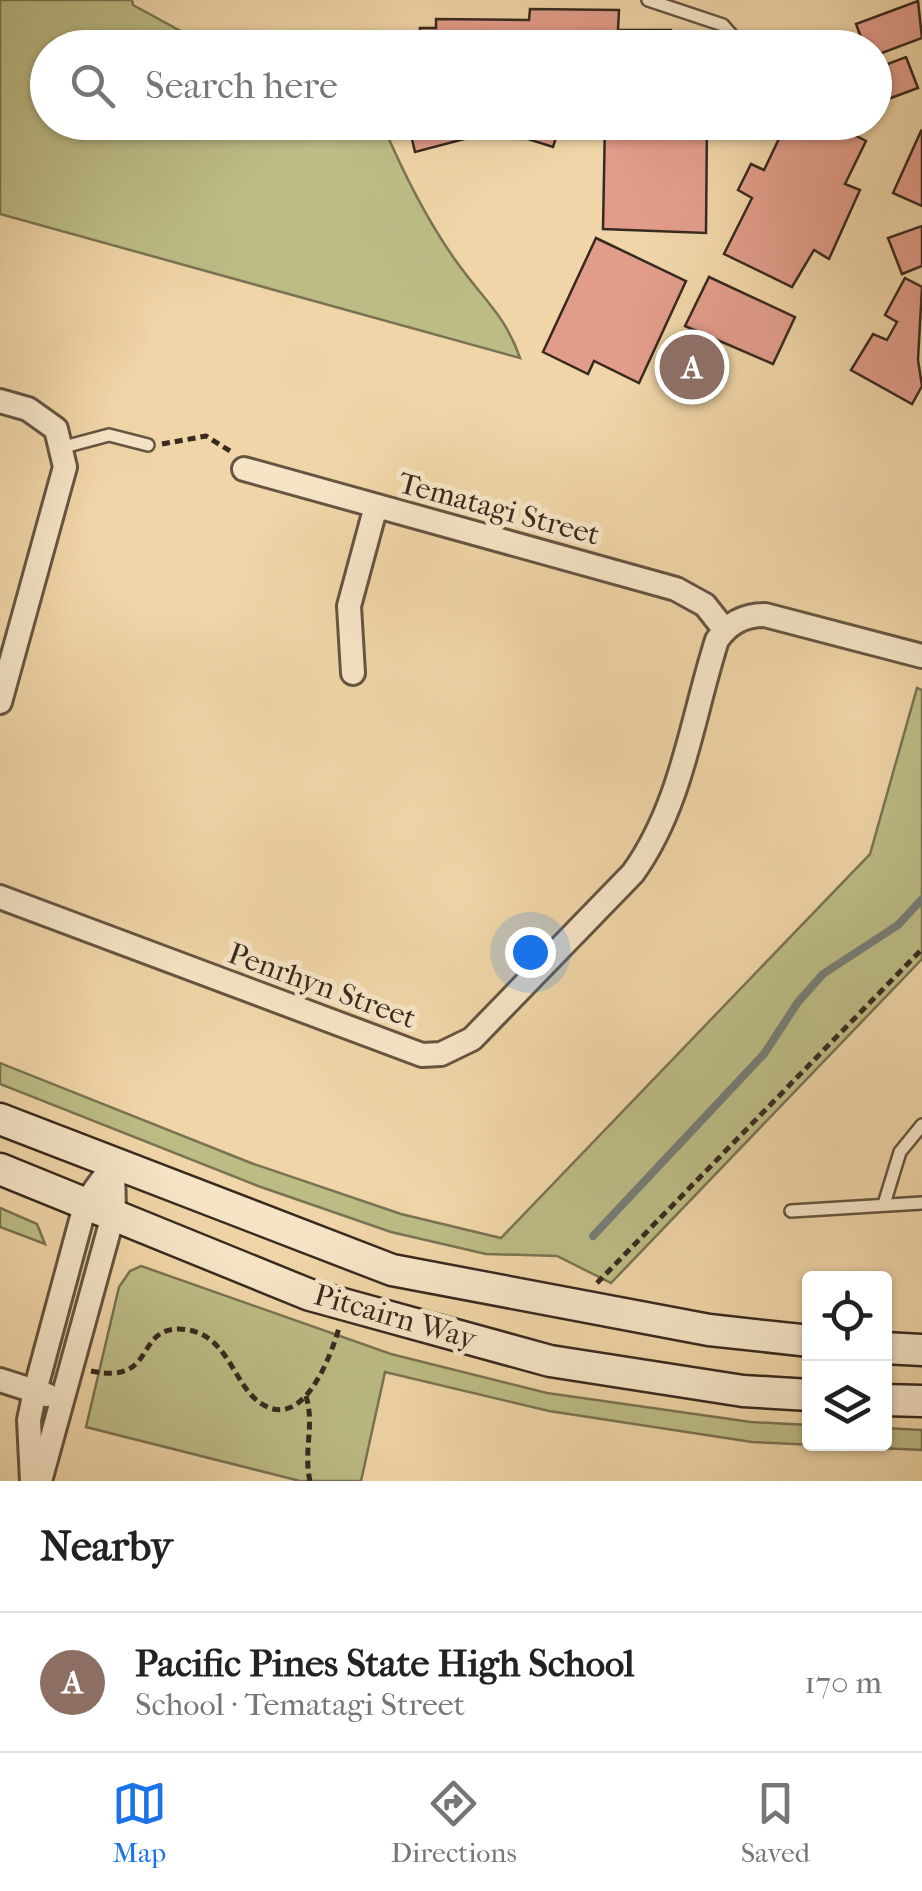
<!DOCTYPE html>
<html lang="en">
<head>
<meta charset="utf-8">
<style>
	body { margin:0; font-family:"IM FELL French Canon",serif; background:#f6f6f6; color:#222 }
	.controls { position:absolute; right:30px; bottom:30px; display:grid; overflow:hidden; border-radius:10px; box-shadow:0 2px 8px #0004 }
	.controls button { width:90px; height:90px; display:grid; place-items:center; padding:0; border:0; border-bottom:2px solid #e0e0e0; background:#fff; color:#222; font:50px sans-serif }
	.you { position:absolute; left:530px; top:952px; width:35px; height:35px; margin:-25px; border:8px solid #fff; border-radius:50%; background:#1a73e8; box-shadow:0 0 0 15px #1a73e833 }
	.badge { display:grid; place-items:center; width:65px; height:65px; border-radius:50%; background:#1a73e8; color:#fff; font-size:32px; font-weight:700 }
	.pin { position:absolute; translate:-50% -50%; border:5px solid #fff; box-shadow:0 2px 10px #0006 }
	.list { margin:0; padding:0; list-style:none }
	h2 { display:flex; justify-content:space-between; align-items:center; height:130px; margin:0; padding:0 40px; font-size:42px }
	h2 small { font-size:32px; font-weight:400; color:#767676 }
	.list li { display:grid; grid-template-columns:65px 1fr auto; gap:30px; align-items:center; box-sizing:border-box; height:140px; padding:0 40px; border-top:2px solid #e0e0e0 }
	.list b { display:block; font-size:38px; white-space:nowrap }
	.list p { margin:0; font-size:32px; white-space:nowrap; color:#767676 }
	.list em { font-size:32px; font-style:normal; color:#767676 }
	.icon { flex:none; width:55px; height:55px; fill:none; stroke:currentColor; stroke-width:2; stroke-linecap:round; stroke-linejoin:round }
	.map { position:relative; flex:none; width:922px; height:1481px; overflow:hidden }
	.search { position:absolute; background:#fff; box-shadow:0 2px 8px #0004; left:30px; right:30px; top:30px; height:110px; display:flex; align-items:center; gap:25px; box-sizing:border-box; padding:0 35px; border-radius:55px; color:#767676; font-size:38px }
	.sheet { height:270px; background:#fff }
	nav { display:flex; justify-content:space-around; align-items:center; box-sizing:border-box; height:140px; border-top:2px solid #e0e0e0; background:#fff; font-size:28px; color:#767676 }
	nav a { display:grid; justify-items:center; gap:5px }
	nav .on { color:#1a73e8 }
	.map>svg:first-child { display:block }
	.green { fill:#bcbc85; stroke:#7a7352; stroke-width:2.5 }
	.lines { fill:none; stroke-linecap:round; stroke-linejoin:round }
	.stream { stroke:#757e77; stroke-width:8 }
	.building { fill:#e29c8a; stroke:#382a1f; stroke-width:2.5 }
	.lane-casing { stroke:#665541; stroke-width:16 }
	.street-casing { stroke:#665541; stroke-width:28 }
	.secondary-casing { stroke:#382a1f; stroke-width:35 }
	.path { stroke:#382a1f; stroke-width:5; stroke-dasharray:8 5; stroke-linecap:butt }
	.lane { stroke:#f5e4c6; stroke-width:11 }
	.street { stroke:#f5e4c6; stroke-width:22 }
	.secondary { stroke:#f5e4c6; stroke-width:30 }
	.labels { text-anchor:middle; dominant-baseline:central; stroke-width:10; stroke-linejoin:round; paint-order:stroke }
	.street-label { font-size:30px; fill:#382a1f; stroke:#f5e4c6 }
</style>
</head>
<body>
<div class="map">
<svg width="922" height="1481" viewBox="0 0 922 1481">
	<rect width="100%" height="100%" fill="#efd5a7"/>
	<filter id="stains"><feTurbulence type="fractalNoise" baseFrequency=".002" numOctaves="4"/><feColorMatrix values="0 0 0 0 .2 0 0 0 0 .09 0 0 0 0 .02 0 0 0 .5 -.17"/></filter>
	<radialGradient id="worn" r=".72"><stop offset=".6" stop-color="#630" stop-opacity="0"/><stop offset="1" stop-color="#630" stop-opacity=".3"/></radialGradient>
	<g class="green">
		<path d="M 0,0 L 132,0 L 133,5 L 210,47 L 48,48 L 48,122 L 382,123 C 402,170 426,219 456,261 C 481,297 505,314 520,358 L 0,214 Z"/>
		<path d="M 917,688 L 922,690 L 922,959 L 611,1283 L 557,1256 L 486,1254 L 391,1232 L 258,1186 L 0,1084 L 0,1063 L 251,1163 L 401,1214 L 501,1238 L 870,854 Z"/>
		<path d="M 0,1208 L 37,1224 L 45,1244 L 0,1227 Z"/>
		<path d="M 141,1266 L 391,1354 L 547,1393 L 751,1422 L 809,1425 L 810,1444 L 884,1444 L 885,1428 L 922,1430 L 922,1450 L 752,1442 L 549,1411 L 385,1372 L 361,1481 L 300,1481 L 86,1427 L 119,1287 L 130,1271 Z"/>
	</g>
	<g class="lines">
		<path class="stream" d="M 593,1236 L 764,1054 L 798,1002 L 823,974 L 898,925 L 922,899"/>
	</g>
	<g class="building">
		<path d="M 918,1 L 922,38 L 874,56 L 874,48 L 865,48 L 856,24 Z"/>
		<path d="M 530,9 L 619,10 L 618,30 L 671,30 L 671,38 L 687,38 L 687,48 L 420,48 L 420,28 L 436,28 L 436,19 L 529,20 Z"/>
		<path d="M 906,57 L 918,88 L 880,102 L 874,69 Z"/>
		<path d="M 408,122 L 561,122 L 553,147 L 528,139 L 468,138 L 415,152 Z"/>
		<path d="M 605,122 L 707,122 L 706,233 L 603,229 Z"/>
		<path d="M 787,122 L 829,122 L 866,141 L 845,184 L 860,190 L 829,259 L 814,250 L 792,287 L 724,254 L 752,198 L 738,190 L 751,164 L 764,170 Z"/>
		<path d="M 921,131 L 922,132 L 922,206 L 893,193 Z"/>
		<path d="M 922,226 L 922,266 L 902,274 L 888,238 Z"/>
		<path d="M 596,238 L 686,281 L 639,383 L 594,361 L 588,374 L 543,352 Z"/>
		<path d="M 709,277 L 795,317 L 773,364 L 685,326 Z"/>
		<path d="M 905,278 L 922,287 L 918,360 L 922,386 L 912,404 L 851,370 L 873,334 L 887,340 L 897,322 L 885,315 Z"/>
	</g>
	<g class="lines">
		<g class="lane-casing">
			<g id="lane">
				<path d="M 648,0 L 723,25 L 743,48"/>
				<path d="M 64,447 L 109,435 L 148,445"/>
				<path d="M 884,1204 L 900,1152 L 922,1125"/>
				<path d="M 791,1211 L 922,1203"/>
			</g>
		</g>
		<g class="street-casing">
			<g id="street">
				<path d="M 0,401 L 28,409 L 56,429 L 65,467 L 0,702"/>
				<path d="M 244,469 L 676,589 L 705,605 L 724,629"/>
				<path d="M 353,673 L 349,606 L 376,506"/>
				<path d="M 0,897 L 422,1055 L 441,1054 L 472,1039 L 633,873 C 682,805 692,718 717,640 C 729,623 744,615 765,615 L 922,656"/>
				<path d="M 0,1380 L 47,1395"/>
				<path d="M 32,1481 L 29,1420 L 35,1391 L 86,1202 L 113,1165"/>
				<path d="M 40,1481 L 114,1212 L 113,1165"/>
			</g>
		</g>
		<g class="secondary-casing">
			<g id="secondary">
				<path d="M 0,1119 L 392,1270 L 709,1330 L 810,1341"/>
				<path d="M 0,1169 L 310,1295 L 550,1361 L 743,1391 L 810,1395"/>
				<path d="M 884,1348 L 922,1350"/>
				<path d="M 884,1400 L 922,1401"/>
			</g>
		</g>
		<g class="path">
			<path d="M 162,444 L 206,436 L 230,451"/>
			<path d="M 597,1283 L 922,949"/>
			<path d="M 91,1371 C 157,1385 134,1329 179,1329 C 229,1330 232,1386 262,1404 C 304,1431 331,1355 339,1328"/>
			<path d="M 306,1396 C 315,1425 303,1451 310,1481"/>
		</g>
		<use href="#lane" class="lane"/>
		<use href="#street" class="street"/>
		<use href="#secondary" class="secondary"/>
	</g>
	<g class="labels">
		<g class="street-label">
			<text transform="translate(499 509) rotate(15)">Tematagi Street</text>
			<text transform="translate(322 986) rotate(20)">Penrhyn Street</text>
			<text transform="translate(395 1317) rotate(16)">Pitcairn Way</text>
		</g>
	</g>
	<rect width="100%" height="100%" filter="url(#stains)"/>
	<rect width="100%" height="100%" fill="url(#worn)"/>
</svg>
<div class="controls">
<button><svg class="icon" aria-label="locate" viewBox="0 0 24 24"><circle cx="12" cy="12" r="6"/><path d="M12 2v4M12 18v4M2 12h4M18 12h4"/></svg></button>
<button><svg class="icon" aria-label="layers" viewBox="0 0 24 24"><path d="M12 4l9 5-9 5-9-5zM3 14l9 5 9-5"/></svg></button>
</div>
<div class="you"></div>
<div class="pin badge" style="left:692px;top:367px;background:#8d6e63">A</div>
<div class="search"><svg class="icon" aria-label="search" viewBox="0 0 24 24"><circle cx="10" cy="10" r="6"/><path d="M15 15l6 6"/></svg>Search here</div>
</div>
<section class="sheet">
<h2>Nearby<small></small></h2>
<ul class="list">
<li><span class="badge" style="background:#8d6e63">A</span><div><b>Pacific Pines State High School</b><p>School · Tematagi Street</p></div><em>170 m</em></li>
</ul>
</section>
<nav>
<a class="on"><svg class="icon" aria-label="map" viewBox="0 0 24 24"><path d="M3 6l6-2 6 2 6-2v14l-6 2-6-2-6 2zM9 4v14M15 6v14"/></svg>Map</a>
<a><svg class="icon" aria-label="directions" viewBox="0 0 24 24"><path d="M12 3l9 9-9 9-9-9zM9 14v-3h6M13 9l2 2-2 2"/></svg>Directions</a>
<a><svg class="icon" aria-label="saved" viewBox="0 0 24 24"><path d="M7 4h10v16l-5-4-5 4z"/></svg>Saved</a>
</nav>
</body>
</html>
